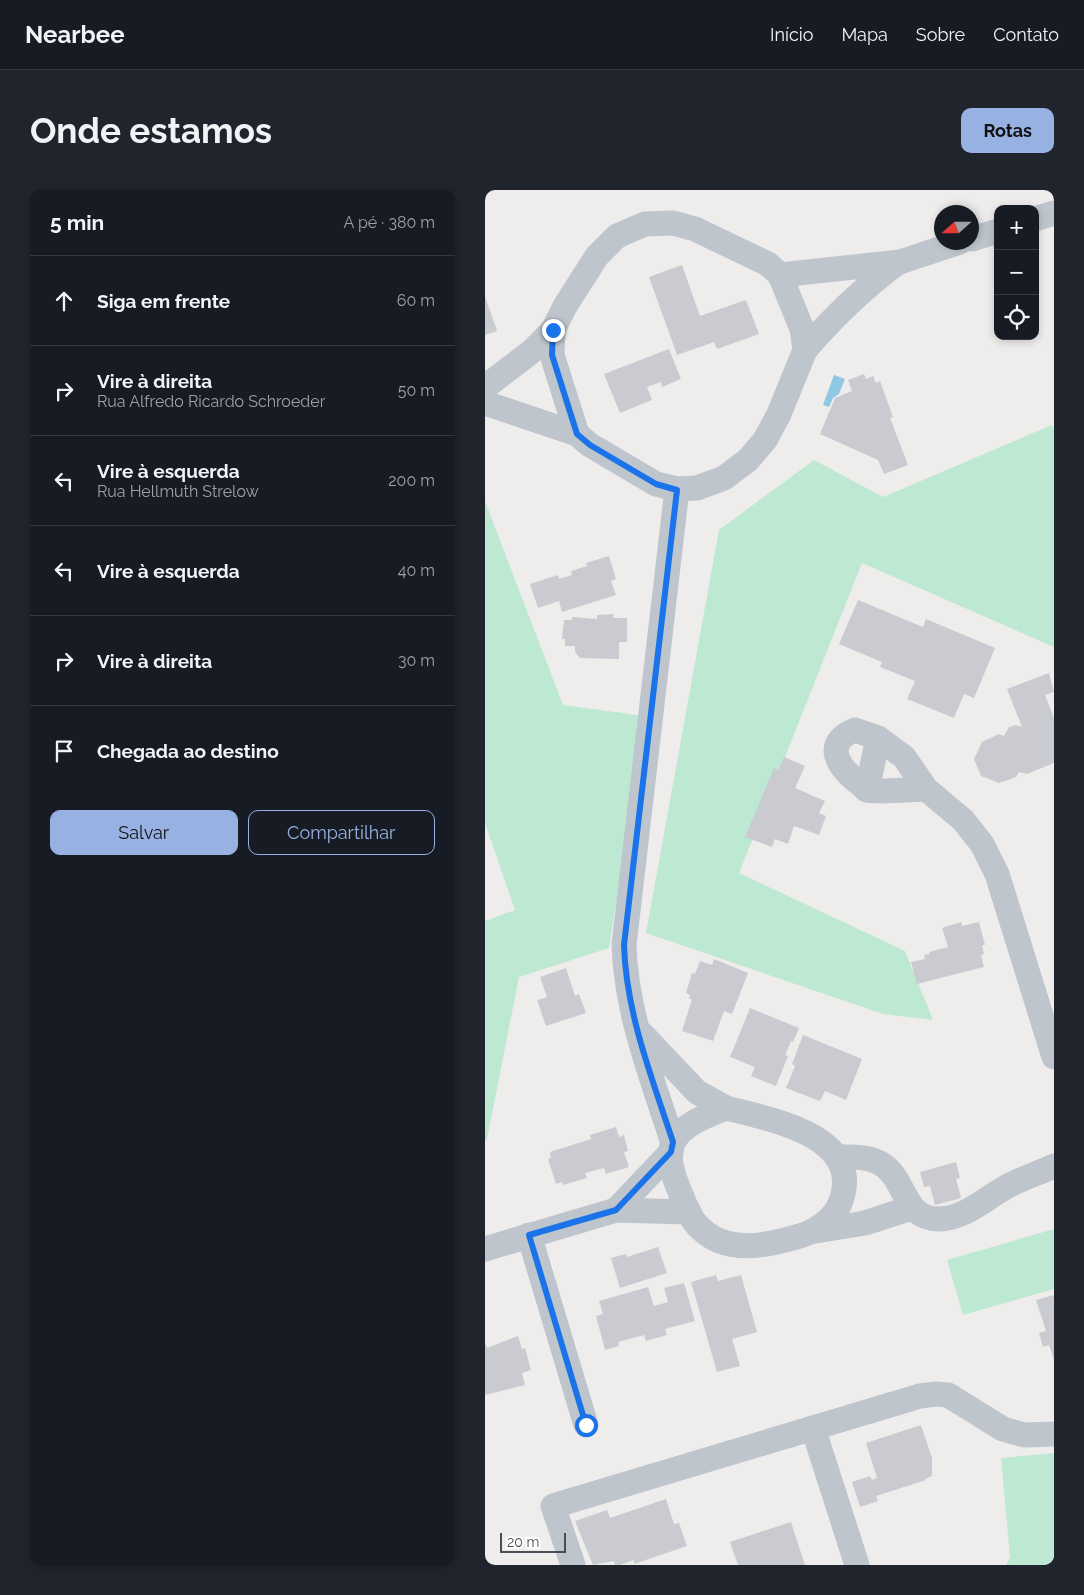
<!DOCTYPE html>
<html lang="pt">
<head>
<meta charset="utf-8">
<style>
	body { margin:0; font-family:Raleway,sans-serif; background:#20242c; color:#f1f3f6 }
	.controls { position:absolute; right:15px; top:15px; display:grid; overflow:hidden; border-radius:10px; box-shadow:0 2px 8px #0003 }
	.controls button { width:45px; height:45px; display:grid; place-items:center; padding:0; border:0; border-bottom:1px solid #363941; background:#171b24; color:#f1f3f6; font:25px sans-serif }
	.compass { position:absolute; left:449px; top:15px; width:45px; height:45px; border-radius:50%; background:#171b24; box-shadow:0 2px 8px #0003; rotate:249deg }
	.scale { position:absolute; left:15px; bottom:12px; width:66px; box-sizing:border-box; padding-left:5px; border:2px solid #464e58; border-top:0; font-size:14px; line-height:18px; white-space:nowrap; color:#464e58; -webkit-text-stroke:4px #fff; paint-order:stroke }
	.stop { position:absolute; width:15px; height:15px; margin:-11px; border:4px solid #1a73e8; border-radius:50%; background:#fff }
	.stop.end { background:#1a73e8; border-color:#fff; box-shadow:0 1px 5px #0008 }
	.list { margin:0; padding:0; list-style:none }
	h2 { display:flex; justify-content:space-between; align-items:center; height:65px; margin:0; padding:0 20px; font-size:21px }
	h2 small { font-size:16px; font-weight:400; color:#9ea1a6 }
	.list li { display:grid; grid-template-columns:32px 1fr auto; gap:15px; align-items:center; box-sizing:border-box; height:90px; padding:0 20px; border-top:1px solid #363941 }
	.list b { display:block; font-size:19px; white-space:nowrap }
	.list p { margin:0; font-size:16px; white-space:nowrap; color:#9ea1a6 }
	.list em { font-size:16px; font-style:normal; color:#9ea1a6 }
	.actions { display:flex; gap:10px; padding:15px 20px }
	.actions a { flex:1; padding:11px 0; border:1px solid #97b1e3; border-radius:10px; text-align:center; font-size:18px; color:#97b1e3 }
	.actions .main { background:#97b1e3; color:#111 }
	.icon { flex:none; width:28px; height:28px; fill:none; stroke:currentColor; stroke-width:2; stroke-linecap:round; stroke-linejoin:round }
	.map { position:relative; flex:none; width:569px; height:1375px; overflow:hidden; border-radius:10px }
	header { display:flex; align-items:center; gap:30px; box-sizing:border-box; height:70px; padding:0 25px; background:#171b24; border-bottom:1px solid #363941 }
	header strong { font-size:24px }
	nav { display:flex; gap:28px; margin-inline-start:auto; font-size:18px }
	.intro { display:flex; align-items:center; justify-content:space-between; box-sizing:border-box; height:120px; padding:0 30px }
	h1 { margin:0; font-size:35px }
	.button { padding:12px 22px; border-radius:10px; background:#97b1e3; color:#111; font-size:18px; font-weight:700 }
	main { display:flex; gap:30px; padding:0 30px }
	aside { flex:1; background:#171b24; border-radius:10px; box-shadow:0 2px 8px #0003 }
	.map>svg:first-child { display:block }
	.green { fill:#bde9d3 }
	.water { fill:#8ec8e3 }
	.building { fill:#cacbd1 }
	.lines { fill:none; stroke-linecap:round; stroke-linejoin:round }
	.minor { stroke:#bec5cd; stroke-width:25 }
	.route { stroke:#1a73e8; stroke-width:6 }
</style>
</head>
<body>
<header>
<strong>Nearbee</strong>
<nav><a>Início</a><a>Mapa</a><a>Sobre</a><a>Contato</a></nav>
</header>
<div class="intro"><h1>Onde estamos</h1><a class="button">Rotas</a></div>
<main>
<aside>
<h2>5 min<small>A pé · 380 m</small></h2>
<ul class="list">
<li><svg class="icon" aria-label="ahead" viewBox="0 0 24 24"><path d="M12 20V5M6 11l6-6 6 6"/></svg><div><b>Siga em frente</b></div><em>60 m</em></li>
<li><svg class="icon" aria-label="right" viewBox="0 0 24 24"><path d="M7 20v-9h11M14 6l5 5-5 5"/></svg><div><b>Vire à direita</b><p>Rua Alfredo Ricardo Schroeder</p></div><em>50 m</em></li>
<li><svg class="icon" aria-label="left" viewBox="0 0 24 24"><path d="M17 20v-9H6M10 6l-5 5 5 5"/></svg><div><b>Vire à esquerda</b><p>Rua Hellmuth Strelow</p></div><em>200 m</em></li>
<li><svg class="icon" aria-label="left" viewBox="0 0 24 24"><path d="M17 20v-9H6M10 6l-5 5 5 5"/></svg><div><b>Vire à esquerda</b></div><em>40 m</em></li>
<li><svg class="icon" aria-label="right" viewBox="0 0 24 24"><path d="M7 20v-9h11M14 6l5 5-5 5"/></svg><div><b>Vire à direita</b></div><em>30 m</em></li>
<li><svg class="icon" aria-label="arrive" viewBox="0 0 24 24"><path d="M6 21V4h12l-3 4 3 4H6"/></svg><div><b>Chegada ao destino</b></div></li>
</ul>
<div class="actions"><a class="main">Salvar</a><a>Compartilhar</a></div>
</aside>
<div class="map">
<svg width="569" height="1375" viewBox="0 0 569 1375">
	<rect width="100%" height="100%" fill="#efecec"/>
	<g class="green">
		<path d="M 567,235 L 569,239 L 569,457 L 377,373 L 254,683 L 420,761 L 448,830 L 398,824 L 161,743 L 234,340 L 329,270 L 398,307 Z"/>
		<path d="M 0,311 L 78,515 L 160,526 L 124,758 L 34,787 L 2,949 L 0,950 L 0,731 L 30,720 L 0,633 Z"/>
		<path d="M 569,1039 L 569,1099 L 478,1125 L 462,1070 Z"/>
		<path d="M 569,1263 L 569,1375 L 521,1375 L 525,1367 L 516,1268 Z"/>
	</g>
	<path class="water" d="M 349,185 L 360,189 L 354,204 L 348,208 L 344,217 L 338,215 Z"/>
	<g class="building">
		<path d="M 197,75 L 215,126 L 261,110 L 274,144 L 232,159 L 229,152 L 192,165 L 164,87 Z"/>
		<path d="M 0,106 L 12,141 L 0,145 Z"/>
		<path d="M 184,159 L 196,189 L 177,197 L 176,192 L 162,197 L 167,210 L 135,223 L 119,184 Z"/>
		<path d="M 379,184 L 381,189 L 388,186 L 391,193 L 395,191 L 408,227 L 405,228 L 423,275 L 399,284 L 393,270 L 335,244 L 350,208 L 367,201 L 363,190 Z"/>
		<path d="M 124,366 L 131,389 L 126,391 L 131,405 L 77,422 L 74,411 L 53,418 L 45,394 L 73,385 L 74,389 L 87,385 L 86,381 L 102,376 L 101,373 Z"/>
		<path d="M 373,410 L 438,437 L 441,429 L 510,458 L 489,508 L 479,504 L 469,528 L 422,509 L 430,491 L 395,477 L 397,472 L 354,454 Z"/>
		<path d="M 129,424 L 128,428 L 142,428 L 142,452 L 134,452 L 134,469 L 95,468 L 90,462 L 90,456 L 80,456 L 80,449 L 77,449 L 79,430 L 87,430 L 87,427 L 112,429 L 112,425 Z"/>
		<path d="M 564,483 L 569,502 L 560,505 L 569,528 L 569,573 L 542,584 L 534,582 L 531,587 L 514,593 L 496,586 L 489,569 L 497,552 L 514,544 L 519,546 L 524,537 L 531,535 L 537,537 L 522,499 Z"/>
		<path d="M 299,567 L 320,576 L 310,598 L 340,611 L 334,623 L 341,626 L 334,645 L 309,636 L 303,654 L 290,649 L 287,657 L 260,647 L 289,578 L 293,580 Z"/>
		<path d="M 476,732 L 477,736 L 494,732 L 500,755 L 497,755 L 499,764 L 496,765 L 499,777 L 432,794 L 426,772 L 440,769 L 439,765 L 445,764 L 444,762 L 463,757 L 457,738 Z"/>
		<path d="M 229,769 L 263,783 L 247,824 L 239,821 L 228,851 L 197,841 L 207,809 L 204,809 L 205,805 L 201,803 L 207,783 L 210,784 L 215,771 L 227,775 Z"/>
		<path d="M 81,778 L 90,806 L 94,804 L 101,823 L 61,836 L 52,810 L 62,807 L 55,787 Z"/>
		<path d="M 265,818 L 314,838 L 308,852 L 306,851 L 300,865 L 303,866 L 291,896 L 266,886 L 270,877 L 245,867 Z"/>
		<path d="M 318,845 L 377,869 L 361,910 L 340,901 L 335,911 L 301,898 L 310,876 L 307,874 Z"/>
		<path d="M 131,937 L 134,947 L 139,945 L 143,961 L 139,962 L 144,977 L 121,984 L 119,978 L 100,983 L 102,988 L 78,995 L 77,992 L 71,994 L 63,969 L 66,968 L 65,962 L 106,949 L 105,945 Z"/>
		<path d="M 471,972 L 475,988 L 471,989 L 476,1008 L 450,1015 L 445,996 L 439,997 L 435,982 Z"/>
		<path d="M 173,1057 L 182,1083 L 135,1098 L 126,1068 L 141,1064 L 142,1067 Z"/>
		<path d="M 231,1085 L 233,1091 L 256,1085 L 272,1142 L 247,1149 L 255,1176 L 232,1182 L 206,1092 Z"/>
		<path d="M 199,1093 L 210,1131 L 180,1139 L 182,1145 L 161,1151 L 159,1145 L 133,1152 L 134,1156 L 120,1160 L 111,1126 L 118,1124 L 114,1111 L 163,1097 L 169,1116 L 183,1112 L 179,1098 Z"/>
		<path d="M 569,1105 L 569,1170 L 564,1155 L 558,1157 L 554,1143 L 561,1141 L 551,1110 Z"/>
		<path d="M 33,1146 L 37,1159 L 40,1158 L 46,1180 L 37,1183 L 40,1195 L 0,1205 L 0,1153 L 2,1158 Z"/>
		<path d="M 436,1235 L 447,1268 L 447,1286 L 440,1289 L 441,1290 L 391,1306 L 393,1311 L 375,1317 L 367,1292 L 385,1286 L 387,1290 L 392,1288 L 381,1253 Z"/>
		<path d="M 181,1309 L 189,1334 L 194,1333 L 202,1356 L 149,1374 L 149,1370 L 135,1375 L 130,1375 L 129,1371 L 108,1375 L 90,1331 L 122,1320 L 125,1328 Z"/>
		<path d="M 306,1332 L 320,1375 L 253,1375 L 245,1352 Z"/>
	</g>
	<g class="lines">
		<g class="minor">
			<path d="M 550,29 L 569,23"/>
			<path d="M 188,33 L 210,39 L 283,74 L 295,85 L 317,139 L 320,160 L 294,224 L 280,250 L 263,270 L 239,288 L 212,298 L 192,299 L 171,294 L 105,255 L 92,244 L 67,165 L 68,140 L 80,116 L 112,66 L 132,46 L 160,34 Z"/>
			<path d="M 487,49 L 513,41"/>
			<path d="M 295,85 L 415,72 L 475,52"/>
			<path d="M 320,160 C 349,126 376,100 412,73"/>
			<path d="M 0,197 L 46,162 L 68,140"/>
			<path d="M 0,213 L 92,244"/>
			<path d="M 441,599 C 429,599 391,603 382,600 C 378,598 374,592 370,590 C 350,573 340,552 370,540 L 393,548 L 419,567 L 441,599 L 478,630 L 497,654 L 512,684 L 569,867"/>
			<path d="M 382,600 L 393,548"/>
			<path d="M 158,845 L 212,902 L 241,918"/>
			<path d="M 241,918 C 284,929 376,945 357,1008 C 352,1026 335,1039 318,1045 C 282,1056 240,1066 212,1035 C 203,1025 198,1009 193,997 C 188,985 182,966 188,953 C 197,934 223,925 241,918 Z"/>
			<path d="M 188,953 C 167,888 141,823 139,755 L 192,299"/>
			<path d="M 354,967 C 367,967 382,966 395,973 C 422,988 417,1030 455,1029 C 481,1028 502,1007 523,996 C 538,988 554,983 569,976"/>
			<path d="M 131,1020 L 186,962"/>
			<path d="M 331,1041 L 380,1033 L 426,1018"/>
			<path d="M 44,1045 L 101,1235"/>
			<path d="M 0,1059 L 131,1020 L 204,1022"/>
			<path d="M 328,1238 L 372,1375"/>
			<path d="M 88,1375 L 68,1316 L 435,1206 L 451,1204 L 463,1205 L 518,1239 L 539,1245 L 569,1244"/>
		</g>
	</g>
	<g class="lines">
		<path class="route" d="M 68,140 L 67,165 L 92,244 L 105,255 L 171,294 L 192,300 L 139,755 C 141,823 167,888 188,952 L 186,962 L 131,1020 L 44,1045 L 101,1235"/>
	</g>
</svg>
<div class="controls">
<button>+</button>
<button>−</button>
<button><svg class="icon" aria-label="locate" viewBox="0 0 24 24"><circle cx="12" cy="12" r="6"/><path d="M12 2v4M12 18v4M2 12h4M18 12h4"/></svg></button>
</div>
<svg class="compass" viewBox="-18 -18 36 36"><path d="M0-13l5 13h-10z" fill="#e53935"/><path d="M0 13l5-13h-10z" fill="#9ea1a6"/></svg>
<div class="scale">20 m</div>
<div class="stop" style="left:101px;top:1235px"></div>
<div class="stop end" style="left:68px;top:140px"></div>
</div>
</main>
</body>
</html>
